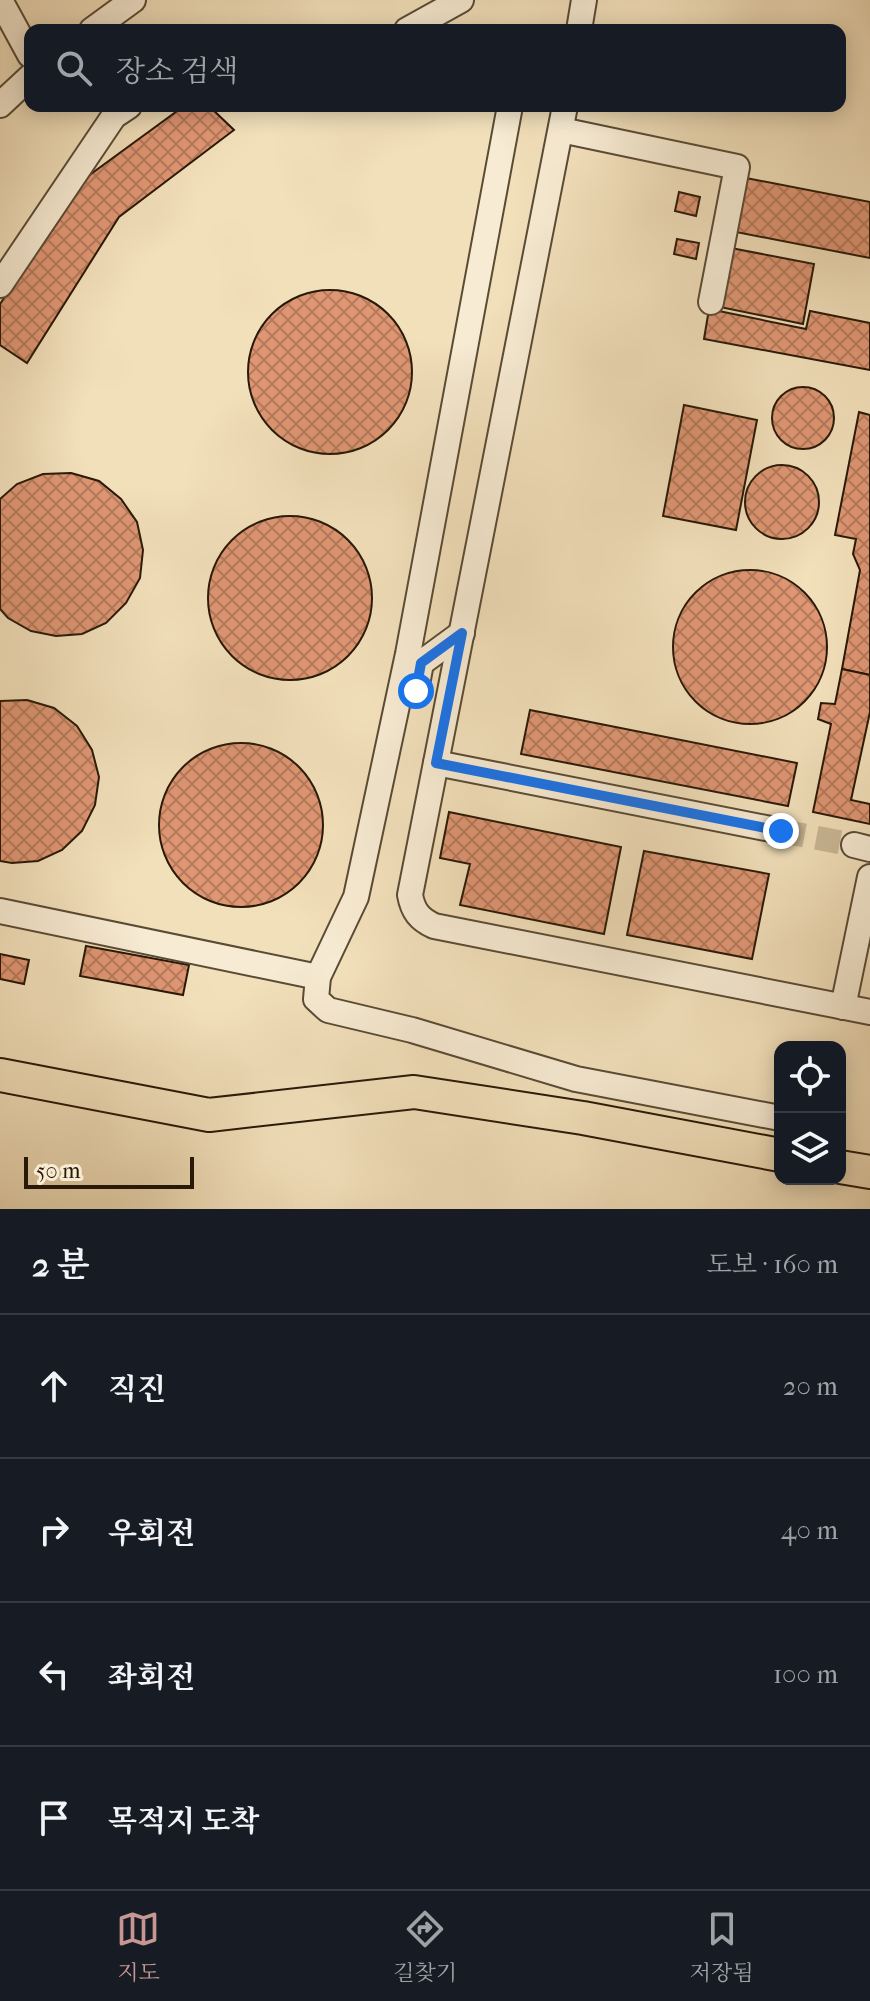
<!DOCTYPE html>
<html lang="ko">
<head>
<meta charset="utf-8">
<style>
	body { margin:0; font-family:"IM FELL French Canon","Noto Serif KR",serif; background:#20242c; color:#f1f3f6 }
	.controls { position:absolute; right:24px; bottom:24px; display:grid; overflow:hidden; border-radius:16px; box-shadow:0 4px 20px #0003 }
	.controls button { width:72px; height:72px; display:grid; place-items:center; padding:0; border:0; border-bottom:2px solid #363941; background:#171b24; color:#f1f3f6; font:40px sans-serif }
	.scale { position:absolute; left:24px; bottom:20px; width:170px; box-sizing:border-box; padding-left:8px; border:4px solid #281908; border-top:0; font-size:22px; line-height:28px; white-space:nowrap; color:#281908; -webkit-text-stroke:6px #f7ebd3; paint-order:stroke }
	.stop { position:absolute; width:24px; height:24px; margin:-18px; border:6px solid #1a73e8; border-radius:50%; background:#fff }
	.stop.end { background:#1a73e8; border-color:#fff; box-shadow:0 2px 8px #0008 }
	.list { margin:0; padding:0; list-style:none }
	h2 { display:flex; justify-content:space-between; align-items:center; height:104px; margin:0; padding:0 32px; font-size:34px }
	h2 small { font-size:26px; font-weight:400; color:#9ea1a6 }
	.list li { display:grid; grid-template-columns:52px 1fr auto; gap:24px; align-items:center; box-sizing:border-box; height:144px; padding:0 32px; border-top:2px solid #363941 }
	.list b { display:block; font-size:30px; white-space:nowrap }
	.list em { font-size:26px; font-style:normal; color:#9ea1a6 }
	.icon { flex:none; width:44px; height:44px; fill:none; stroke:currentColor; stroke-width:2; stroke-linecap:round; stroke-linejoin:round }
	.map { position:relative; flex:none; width:870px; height:1209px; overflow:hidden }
	.search { position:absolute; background:#171b24; box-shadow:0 4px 20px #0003; left:24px; right:24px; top:24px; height:88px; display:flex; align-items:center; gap:20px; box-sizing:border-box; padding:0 28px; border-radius:16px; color:#9ea1a6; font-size:30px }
	.sheet { height:680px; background:#171b24 }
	nav { display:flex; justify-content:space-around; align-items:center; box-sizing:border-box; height:112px; border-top:2px solid #363941; background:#171b24; font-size:22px; color:#9ea1a6 }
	nav a { display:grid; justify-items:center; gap:4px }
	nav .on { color:#c59692 }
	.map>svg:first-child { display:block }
	.building { fill:url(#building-cross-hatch); stroke:#281908; stroke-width:2 }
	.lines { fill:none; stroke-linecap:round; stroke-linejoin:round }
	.minor-tunnel { stroke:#cab897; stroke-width:24; stroke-dasharray:24 12; stroke-linecap:butt }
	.minor-casing { stroke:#5a4b35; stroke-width:28 }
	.major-casing { stroke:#281908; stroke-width:36 }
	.minor { stroke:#f7ebd3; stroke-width:24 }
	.major { stroke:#f2e0bb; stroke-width:32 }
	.route { stroke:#1a73e8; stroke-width:10 }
</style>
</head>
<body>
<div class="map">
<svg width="870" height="1209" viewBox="0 0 870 1209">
	<defs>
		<pattern id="building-cross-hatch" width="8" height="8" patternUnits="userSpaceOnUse" patternTransform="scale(2)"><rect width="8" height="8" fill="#df9673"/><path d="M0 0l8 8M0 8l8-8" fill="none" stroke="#b57a5c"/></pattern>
	</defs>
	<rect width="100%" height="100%" fill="#f2e0bb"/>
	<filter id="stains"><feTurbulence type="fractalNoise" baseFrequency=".0025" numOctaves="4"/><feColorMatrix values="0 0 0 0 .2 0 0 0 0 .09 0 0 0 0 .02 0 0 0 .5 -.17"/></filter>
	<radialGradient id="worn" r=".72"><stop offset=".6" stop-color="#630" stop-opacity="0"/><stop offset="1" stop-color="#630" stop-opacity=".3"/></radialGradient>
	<g class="building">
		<path d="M 184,106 L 209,106 L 234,130 L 119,217 L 27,363 L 0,345 L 0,304 L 80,182 Z"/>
		<path d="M 746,178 L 870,202 L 870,258 L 736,232 Z"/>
		<path d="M 679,192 L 700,197 L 696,216 L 675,211 Z"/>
		<path d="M 677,239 L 699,243 L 696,259 L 674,254 Z"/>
		<path d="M 731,248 L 814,264 L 803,324 L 720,307 Z"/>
		<circle cx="330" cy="372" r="82"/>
		<path d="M 709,309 L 806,329 L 810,311 L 870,323 L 870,370 L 704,339 Z"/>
		<circle cx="803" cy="418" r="31"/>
		<path d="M 684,405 L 757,420 L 736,530 L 663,516 Z"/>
		<path d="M 859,412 L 870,415 L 870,675 L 842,669 L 860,570 L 853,554 L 856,539 L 835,535 Z"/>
		<circle cx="782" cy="502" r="37"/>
		<path d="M 71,473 L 99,481 L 121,499 L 137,522 L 143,550 L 140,578 L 126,603 L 106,623 L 82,634 L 56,636 L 31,631 L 8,618 L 0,609 L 0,499 L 17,484 L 43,474 Z"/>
		<circle cx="290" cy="598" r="82"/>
		<circle cx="750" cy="647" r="77"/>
		<path d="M 842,669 L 870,675 L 870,712 L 851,800 L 870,804 L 870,824 L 813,812 L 831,724 L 818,719 L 821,703 L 835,704 Z"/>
		<path d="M 27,700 L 54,708 L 77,726 L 92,750 L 99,777 L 95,805 L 82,831 L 62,850 L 38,861 L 12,863 L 0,861 L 0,701 Z"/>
		<path d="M 530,710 L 797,763 L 788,806 L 521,754 Z"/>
		<circle cx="241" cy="825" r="82"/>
		<path d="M 449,812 L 621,847 L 604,934 L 460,905 L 470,864 L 440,858 Z"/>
		<path d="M 644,851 L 769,874 L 752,959 L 627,935 Z"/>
		<path d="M 86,946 L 189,965 L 183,995 L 80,976 Z"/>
		<path d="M 0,954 L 29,960 L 24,984 L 0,979 Z"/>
	</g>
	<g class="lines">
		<path class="minor-tunnel" d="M 781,831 L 854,845"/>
		<g class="minor-casing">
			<g id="minor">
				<path d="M 0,0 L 30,55"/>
				<path d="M 92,30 L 133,0"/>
				<path d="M 407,30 L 461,0"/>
				<path d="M 579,30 L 584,0"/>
				<path d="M 0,105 L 30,77"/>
				<path d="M 510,106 L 408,654 L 356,897 L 318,977 L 316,999 L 328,1010 L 412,1030 L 576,1079 L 780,1118"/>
				<path d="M 565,106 L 410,895 C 413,911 419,919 434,926 L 870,1012"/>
				<path d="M 561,130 L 737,167 L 711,302"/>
				<path d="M 0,285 L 114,116 L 129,106"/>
				<path d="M 416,690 L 421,663 L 462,633"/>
				<path d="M 436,763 L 781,831"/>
				<path d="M 854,845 L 870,849"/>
				<path d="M 0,911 L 318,977"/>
				<path d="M 843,1007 L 870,877"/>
			</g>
		</g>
		<g class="major-casing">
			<g id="major">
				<path d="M 0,1075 L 209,1115 L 414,1092 L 583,1118 L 780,1155"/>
				<path d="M 840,1167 L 870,1172"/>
			</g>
		</g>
		<use href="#minor" class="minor"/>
		<use href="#major" class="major"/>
	</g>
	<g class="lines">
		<path class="route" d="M 416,691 L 421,663 L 462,633 L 436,763 L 781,831"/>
	</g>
	<rect width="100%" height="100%" filter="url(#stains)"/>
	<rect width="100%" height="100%" fill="url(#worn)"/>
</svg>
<div class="controls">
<button><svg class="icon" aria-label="locate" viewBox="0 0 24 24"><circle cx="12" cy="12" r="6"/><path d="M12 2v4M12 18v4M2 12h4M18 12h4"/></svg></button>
<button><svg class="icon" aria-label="layers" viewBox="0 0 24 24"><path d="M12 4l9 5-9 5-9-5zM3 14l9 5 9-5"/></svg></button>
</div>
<div class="scale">50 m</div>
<div class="stop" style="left:416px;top:691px"></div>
<div class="stop end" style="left:781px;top:831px"></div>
<div class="search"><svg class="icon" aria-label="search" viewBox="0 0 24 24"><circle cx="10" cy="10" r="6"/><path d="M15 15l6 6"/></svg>장소 검색</div>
</div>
<section class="sheet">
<h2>2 분<small>도보 · 160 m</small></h2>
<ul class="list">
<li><svg class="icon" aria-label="ahead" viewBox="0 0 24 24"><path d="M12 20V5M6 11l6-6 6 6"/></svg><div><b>직진</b></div><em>20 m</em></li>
<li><svg class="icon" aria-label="right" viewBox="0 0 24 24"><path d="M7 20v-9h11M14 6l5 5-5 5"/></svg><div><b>우회전</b></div><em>40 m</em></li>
<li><svg class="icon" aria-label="left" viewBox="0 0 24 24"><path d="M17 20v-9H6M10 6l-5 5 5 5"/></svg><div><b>좌회전</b></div><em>100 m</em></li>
<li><svg class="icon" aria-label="arrive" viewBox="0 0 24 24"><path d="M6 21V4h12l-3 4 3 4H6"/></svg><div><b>목적지 도착</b></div></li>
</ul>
</section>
<nav>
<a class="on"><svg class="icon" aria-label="map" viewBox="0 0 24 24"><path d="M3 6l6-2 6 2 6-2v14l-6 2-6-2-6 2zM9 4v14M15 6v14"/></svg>지도</a>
<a><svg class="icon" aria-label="directions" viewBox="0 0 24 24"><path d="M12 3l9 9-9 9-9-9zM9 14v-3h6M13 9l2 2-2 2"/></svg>길찾기</a>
<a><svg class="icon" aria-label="saved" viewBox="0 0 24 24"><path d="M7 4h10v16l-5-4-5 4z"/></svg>저장됨</a>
</nav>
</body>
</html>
